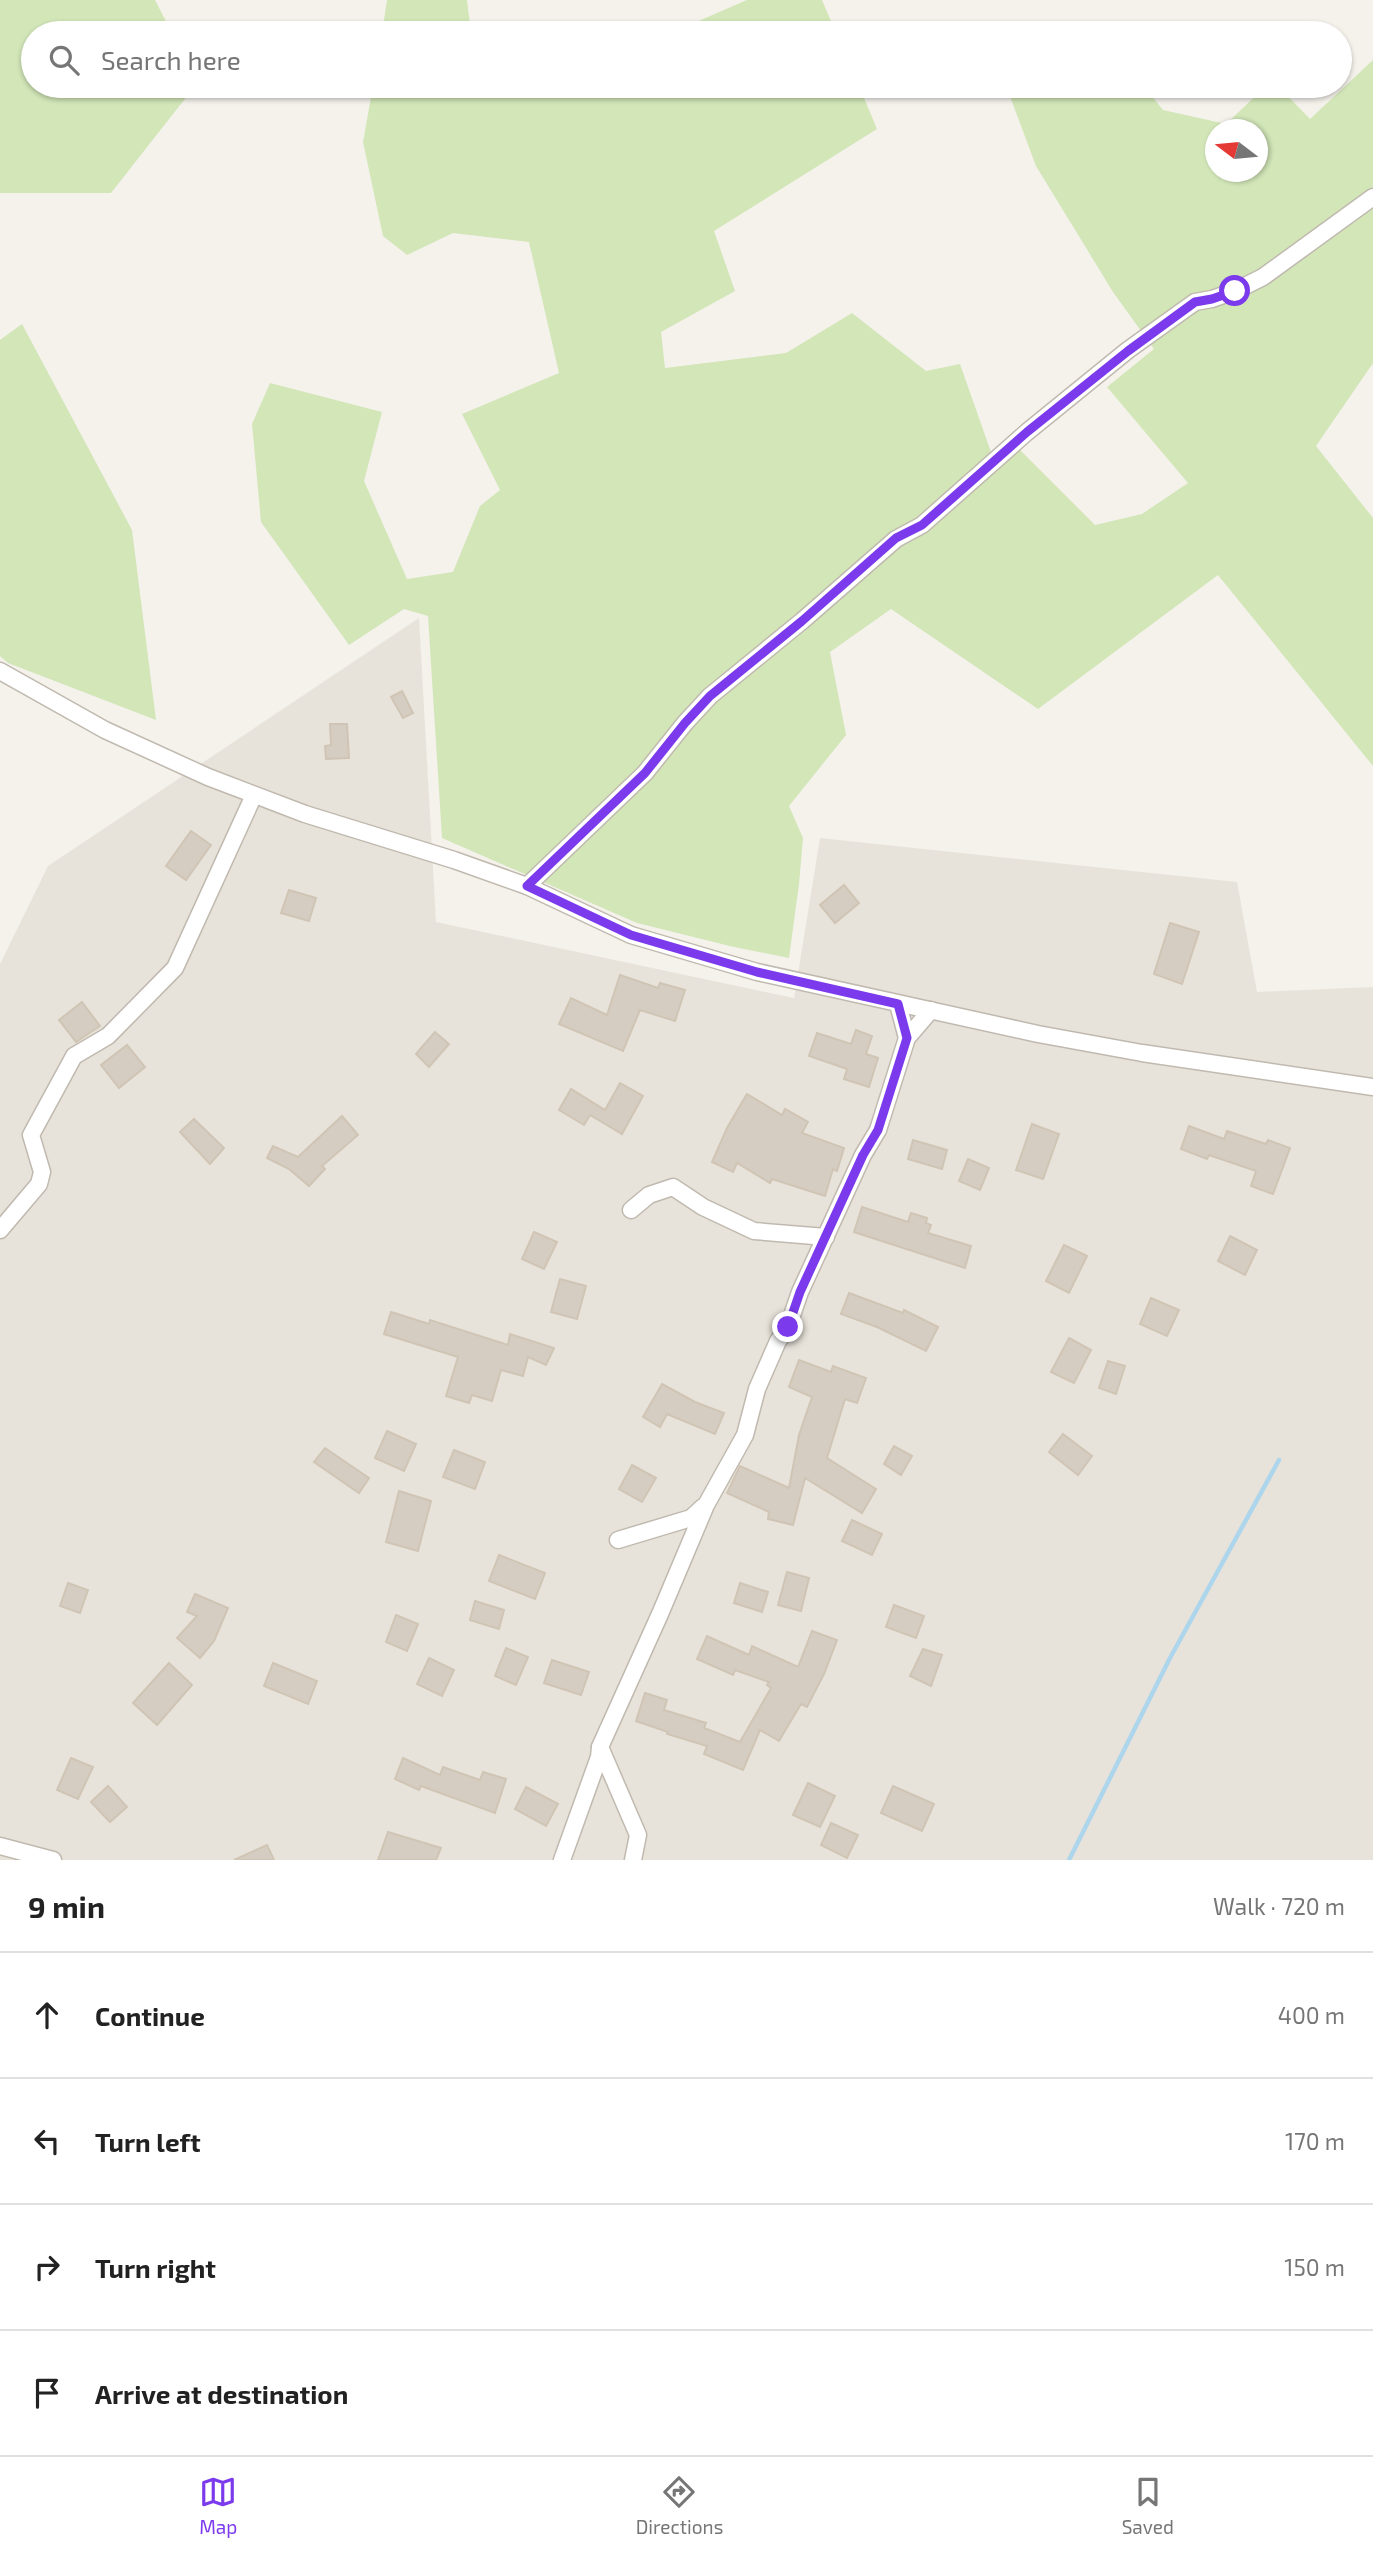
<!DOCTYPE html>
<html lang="en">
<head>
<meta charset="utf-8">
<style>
	body { margin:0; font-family:"Exo 2",sans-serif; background:#f2f2f2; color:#222 }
	.compass { position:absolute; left:1205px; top:119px; width:63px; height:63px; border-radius:50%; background:#fff; box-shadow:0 2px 5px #0004; rotate:286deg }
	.stop { position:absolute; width:21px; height:21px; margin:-16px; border:5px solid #7c3aed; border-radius:50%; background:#fff }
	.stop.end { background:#7c3aed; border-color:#fff; box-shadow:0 2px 7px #0008 }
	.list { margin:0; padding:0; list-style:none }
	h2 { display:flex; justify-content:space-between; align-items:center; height:91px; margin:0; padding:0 28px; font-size:30px }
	h2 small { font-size:23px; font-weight:400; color:#767676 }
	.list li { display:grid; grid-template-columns:46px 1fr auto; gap:21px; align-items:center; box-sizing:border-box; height:126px; padding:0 28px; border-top:2px solid #e0e0e0 }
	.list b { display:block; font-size:26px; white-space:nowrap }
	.list em { font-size:23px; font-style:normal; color:#767676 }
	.icon { flex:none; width:38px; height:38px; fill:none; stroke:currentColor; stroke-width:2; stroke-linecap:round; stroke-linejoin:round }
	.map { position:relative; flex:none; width:1373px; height:1860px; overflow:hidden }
	.search { position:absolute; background:#fff; box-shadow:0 2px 5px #0004; left:21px; right:21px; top:21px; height:77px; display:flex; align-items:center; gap:18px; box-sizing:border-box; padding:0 24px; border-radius:38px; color:#767676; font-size:26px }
	.sheet { height:595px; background:#fff }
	nav { display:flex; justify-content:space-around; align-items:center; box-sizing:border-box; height:98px; border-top:2px solid #e0e0e0; background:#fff; font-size:19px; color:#767676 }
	nav a { display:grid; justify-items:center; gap:4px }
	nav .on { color:#7c3aed }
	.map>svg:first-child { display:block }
	.residential { fill:#e8e3da }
	.green { fill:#d2e6b8; fill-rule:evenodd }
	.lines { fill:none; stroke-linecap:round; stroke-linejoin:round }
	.stream { stroke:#add5ec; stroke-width:4.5 }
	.building { fill:#d6cdc2; stroke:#d0c5b5; stroke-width:2 }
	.minor-casing { stroke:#c0b9af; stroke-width:19 }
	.minor { stroke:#fff; stroke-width:16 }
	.route { stroke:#7c3aed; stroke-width:9 }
</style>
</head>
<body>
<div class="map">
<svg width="1373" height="1860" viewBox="0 0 1373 1860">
	<rect width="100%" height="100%" fill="#f5f2ec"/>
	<path class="residential" d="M 419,618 L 436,922 L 794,998 L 820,838 L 1237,882 L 1257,992 L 1373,987 L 1373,1860 L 0,1860 L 0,964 L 48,866 Z"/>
	<g class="green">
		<path d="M 0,0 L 155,0 L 172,33 L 33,33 L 33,86 L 195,86 L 111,193 L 0,193 Z"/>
		<path d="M 387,0 L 467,0 L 471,33 L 382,33 Z"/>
		<path d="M 747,0 L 822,0 L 836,33 L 671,33 Z"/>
		<path d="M 1373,60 L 1373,363 L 1316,446 L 1373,518 L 1373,766 L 1218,575 L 1038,709 L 891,609 L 830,652 L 846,735 L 789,806 L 803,838 L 799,884 L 789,958 L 734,947 L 637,923 L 442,838 L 428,616 L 404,609 L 349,645 L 261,522 L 252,424 L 270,383 L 382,412 L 364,481 L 407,579 L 453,572 L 480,506 L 500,490 L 462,414 L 559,373 L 529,242 L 453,233 L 407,255 L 383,236 L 363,142 L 373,86 L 477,86 L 478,90 L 512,86 L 859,86 L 877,129 L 714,231 L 735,291 L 661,332 L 665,368 L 786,353 L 852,313 L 926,371 L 960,364 L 992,455 L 1019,449 L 1095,525 L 1142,514 L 1188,483 L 1107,387 L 1154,349 L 1113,292 L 1036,166 L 1008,91 L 1016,86 L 1144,86 L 1163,110 L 1226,124 L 1266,86 L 1278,86 L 1310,119 ZM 1216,130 L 1258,130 L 1258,172 L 1216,172 Z"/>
		<path d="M 22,324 L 132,530 L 156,720 L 8,663 L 0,656 L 0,340 Z"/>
	</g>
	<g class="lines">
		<path class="stream" d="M 1069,1860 L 1170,1658 L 1279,1460"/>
	</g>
	<g class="building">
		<path d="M 402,691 L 413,713 L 403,718 L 391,697 Z"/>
		<path d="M 330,724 L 347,724 L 349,758 L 326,759 L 325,746 L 331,745 Z"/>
		<path d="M 191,831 L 211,845 L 186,880 L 166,866 Z"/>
		<path d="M 844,885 L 859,903 L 835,923 L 820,905 Z"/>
		<path d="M 289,890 L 316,898 L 309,921 L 281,913 Z"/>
		<path d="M 1170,923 L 1199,932 L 1182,984 L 1154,974 Z"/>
		<path d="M 620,975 L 658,988 L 660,983 L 685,990 L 675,1021 L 640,1010 L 623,1051 L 559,1024 L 571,998 L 607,1015 Z"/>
		<path d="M 82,1002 L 100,1026 L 76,1042 L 59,1020 Z"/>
		<path d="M 856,1030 L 872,1036 L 866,1054 L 878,1058 L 869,1087 L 844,1079 L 847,1069 L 809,1056 L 817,1033 L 851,1044 Z"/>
		<path d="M 435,1032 L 449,1044 L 429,1067 L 416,1054 Z"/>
		<path d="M 127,1045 L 145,1067 L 119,1088 L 101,1065 Z"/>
		<path d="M 620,1083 L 643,1096 L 622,1134 L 590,1115 L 584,1125 L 559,1110 L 571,1089 L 605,1110 Z"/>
		<path d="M 747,1094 L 782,1115 L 785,1109 L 808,1122 L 802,1133 L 844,1148 L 837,1171 L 833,1169 L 825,1196 L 772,1179 L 770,1183 L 737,1163 L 733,1172 L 712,1162 L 727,1128 Z"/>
		<path d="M 342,1116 L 358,1135 L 322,1166 L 325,1169 L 309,1186 L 289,1169 L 267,1158 L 273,1146 L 298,1157 Z"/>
		<path d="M 194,1119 L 224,1148 L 210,1164 L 180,1132 Z"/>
		<path d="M 1032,1124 L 1059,1134 L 1043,1179 L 1016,1170 Z"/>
		<path d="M 1189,1126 L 1224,1139 L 1227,1131 L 1266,1144 L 1268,1140 L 1290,1148 L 1273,1194 L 1251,1186 L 1256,1171 L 1209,1155 L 1207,1159 L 1181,1149 Z"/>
		<path d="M 913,1140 L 947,1150 L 942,1169 L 908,1159 Z"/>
		<path d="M 968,1159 L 989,1168 L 980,1190 L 959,1181 Z"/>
		<path d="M 862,1207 L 908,1222 L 911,1213 L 927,1218 L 926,1223 L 931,1225 L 928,1233 L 971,1246 L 965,1268 L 854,1232 Z"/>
		<path d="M 534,1232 L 557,1242 L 544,1269 L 522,1259 Z"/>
		<path d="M 1230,1236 L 1257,1250 L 1245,1275 L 1218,1261 Z"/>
		<path d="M 1064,1245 L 1087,1256 L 1069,1293 L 1046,1281 Z"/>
		<path d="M 560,1279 L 586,1286 L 577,1319 L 551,1312 Z"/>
		<path d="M 849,1293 L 903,1313 L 904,1310 L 938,1327 L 926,1351 L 877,1327 L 841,1314 Z"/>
		<path d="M 1151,1298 L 1179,1310 L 1167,1336 L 1140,1324 Z"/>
		<path d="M 391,1312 L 429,1324 L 430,1320 L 508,1345 L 510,1334 L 554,1348 L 546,1365 L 528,1357 L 523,1376 L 501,1370 L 492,1401 L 472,1395 L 469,1403 L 446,1396 L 458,1357 L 384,1334 Z"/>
		<path d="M 1069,1338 L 1091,1350 L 1074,1383 L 1051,1372 Z"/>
		<path d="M 799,1360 L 831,1372 L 833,1366 L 866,1378 L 857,1403 L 845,1399 L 827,1458 L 876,1489 L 862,1513 L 805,1478 L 793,1525 L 768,1519 L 769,1512 L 727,1493 L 740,1466 L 789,1488 L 799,1435 L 812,1397 L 789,1387 Z"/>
		<path d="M 1108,1361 L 1125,1366 L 1116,1394 L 1099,1388 Z"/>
		<path d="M 662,1384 L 695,1402 L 724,1413 L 715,1434 L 667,1414 L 660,1427 L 643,1417 Z"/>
		<path d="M 387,1431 L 416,1444 L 404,1471 L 375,1458 Z"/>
		<path d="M 1063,1434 L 1092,1456 L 1078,1475 L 1049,1452 Z"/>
		<path d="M 894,1446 L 912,1456 L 901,1475 L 884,1464 Z"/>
		<path d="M 325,1448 L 369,1478 L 359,1493 L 314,1462 Z"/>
		<path d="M 454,1450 L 485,1462 L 475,1489 L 443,1477 Z"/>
		<path d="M 632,1465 L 656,1478 L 642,1502 L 619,1489 Z"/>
		<path d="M 399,1491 L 431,1501 L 418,1551 L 386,1542 Z"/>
		<path d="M 852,1520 L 882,1534 L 872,1555 L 842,1541 Z"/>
		<path d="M 499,1555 L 545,1573 L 535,1599 L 489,1581 Z"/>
		<path d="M 787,1572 L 809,1578 L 801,1611 L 778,1605 Z"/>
		<path d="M 68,1583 L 88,1590 L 80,1613 L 60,1606 Z"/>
		<path d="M 740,1583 L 768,1592 L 762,1612 L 734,1603 Z"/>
		<path d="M 195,1594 L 228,1608 L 214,1641 L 200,1658 L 177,1638 L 197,1616 L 187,1612 Z"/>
		<path d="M 475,1601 L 504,1610 L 499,1629 L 470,1620 Z"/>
		<path d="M 894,1605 L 924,1616 L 916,1638 L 886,1627 Z"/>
		<path d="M 396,1615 L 418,1624 L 407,1651 L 386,1642 Z"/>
		<path d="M 812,1631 L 837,1640 L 824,1674 L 807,1707 L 801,1704 L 779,1741 L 760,1730 L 743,1770 L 704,1754 L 707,1746 L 667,1734 L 668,1732 L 636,1721 L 645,1693 L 667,1700 L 664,1710 L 706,1723 L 704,1728 L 740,1742 L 771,1688 L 767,1685 L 769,1682 L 735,1670 L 733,1675 L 697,1659 L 707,1636 L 749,1655 L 752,1646 L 798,1667 Z"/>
		<path d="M 506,1648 L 528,1657 L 516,1685 L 495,1676 Z"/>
		<path d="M 923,1649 L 942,1655 L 931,1686 L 910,1676 Z"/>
		<path d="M 429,1658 L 454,1670 L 442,1696 L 417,1684 Z"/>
		<path d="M 552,1660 L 589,1672 L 581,1695 L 544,1683 Z"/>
		<path d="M 169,1663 L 192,1685 L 157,1725 L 133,1703 Z"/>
		<path d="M 273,1663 L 317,1681 L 308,1704 L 264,1686 Z"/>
		<path d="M 71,1758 L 93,1767 L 78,1799 L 57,1790 Z"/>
		<path d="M 403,1758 L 440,1775 L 443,1767 L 480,1780 L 483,1772 L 506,1779 L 495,1813 L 421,1786 L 419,1790 L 395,1779 Z"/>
		<path d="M 808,1783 L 835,1796 L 820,1827 L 793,1815 Z"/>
		<path d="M 108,1786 L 127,1807 L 110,1822 L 91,1802 Z"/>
		<path d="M 893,1786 L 934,1804 L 922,1831 L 881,1813 Z"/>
		<path d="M 526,1787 L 558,1804 L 546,1826 L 515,1809 Z"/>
		<path d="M 831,1823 L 858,1835 L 847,1858 L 821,1845 Z"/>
		<path d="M 388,1832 L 441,1848 L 436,1860 L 378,1860 Z"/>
		<path d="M 267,1845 L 274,1860 L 234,1860 Z"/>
	</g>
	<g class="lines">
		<g class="minor-casing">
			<g id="minor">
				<path d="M 0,671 L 105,730 L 208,777 L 305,814 L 454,860 L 527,886 L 631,935 L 757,972 L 1038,1034 L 1142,1053 L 1373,1087"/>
				<path d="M 527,886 L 645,773 L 685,723 L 710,696 L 802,621 L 896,539 L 922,525 L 1027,432 L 1128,350 L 1195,302 L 1212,299 L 1235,291 L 1263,277 L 1373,197"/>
				<path d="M 898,1004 L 907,1038"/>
				<path d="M 631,1210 L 649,1195 L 673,1187 L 703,1207 L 754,1231 L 826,1237"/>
				<path d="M 0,1230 L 39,1184 L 42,1172 L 31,1135 L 74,1056 L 108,1036 L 175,968 L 254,795"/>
				<path d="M 618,1540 L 691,1518 L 703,1507"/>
				<path d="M 0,1846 L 53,1860"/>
				<path d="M 562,1860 L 599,1757 L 600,1747"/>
				<path d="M 633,1860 L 638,1835 L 600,1747 L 660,1614 L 706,1505 L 745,1435 L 757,1389 L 778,1341 L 788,1327 L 800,1292 L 863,1155 L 878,1130 L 907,1038 L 931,1010"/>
			</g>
		</g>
		<use href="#minor" class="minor"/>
	</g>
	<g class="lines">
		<path class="route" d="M 788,1327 L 800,1292 L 863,1155 L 878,1130 L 907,1038 L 898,1004 L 757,972 L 631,935 L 527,886 L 645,773 L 685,723 L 710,696 L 802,621 L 896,538 L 922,525 L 1027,432 L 1128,351 L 1195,302 L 1212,299 L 1235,291"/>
	</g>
</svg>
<svg class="compass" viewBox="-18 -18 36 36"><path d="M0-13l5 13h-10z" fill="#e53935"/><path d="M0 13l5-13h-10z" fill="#767676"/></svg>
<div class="stop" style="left:1235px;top:291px"></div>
<div class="stop end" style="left:788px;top:1327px"></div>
<div class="search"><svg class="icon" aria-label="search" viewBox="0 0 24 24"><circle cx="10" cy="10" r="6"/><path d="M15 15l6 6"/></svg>Search here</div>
</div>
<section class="sheet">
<h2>9 min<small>Walk · 720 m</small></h2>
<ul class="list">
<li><svg class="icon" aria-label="ahead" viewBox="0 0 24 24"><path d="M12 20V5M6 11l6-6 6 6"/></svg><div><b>Continue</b></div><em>400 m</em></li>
<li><svg class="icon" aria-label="left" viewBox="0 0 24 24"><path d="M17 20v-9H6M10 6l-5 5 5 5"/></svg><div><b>Turn left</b></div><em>170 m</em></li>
<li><svg class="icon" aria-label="right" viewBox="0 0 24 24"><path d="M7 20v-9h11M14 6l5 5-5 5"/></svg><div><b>Turn right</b></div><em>150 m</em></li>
<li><svg class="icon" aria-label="arrive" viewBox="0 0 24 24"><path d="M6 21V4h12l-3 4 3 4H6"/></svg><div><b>Arrive at destination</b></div></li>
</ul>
</section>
<nav>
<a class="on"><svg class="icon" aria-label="map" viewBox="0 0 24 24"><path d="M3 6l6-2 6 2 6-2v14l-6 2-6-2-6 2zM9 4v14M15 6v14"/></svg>Map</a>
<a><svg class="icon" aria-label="directions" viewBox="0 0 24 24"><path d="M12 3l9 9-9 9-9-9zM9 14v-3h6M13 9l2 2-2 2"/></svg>Directions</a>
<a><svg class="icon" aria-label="saved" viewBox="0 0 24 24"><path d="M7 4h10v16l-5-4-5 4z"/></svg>Saved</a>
</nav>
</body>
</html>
